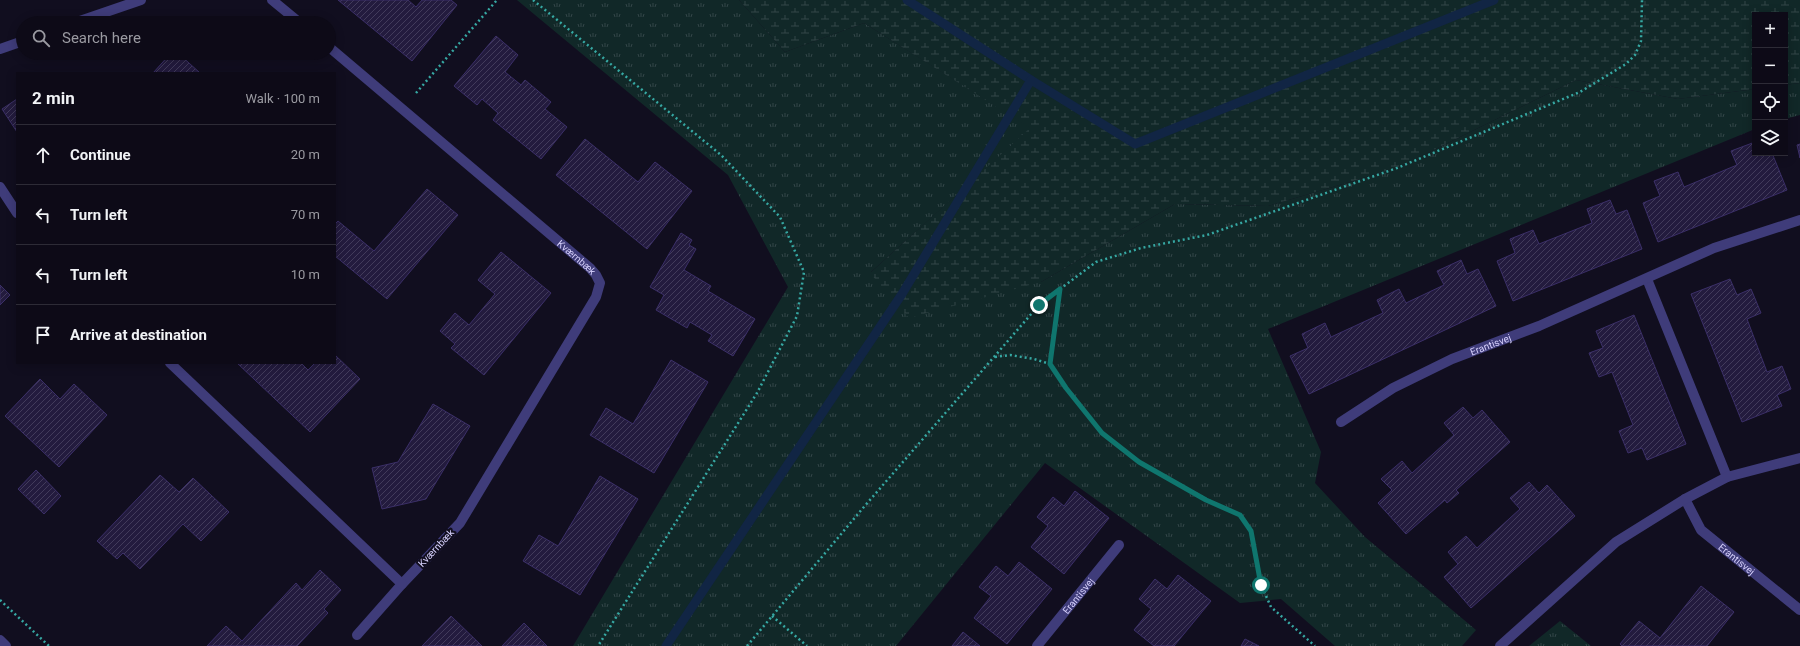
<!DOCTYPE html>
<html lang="en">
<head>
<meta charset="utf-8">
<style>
	body { margin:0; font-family:Roboto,sans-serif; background:#161320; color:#f1f3f6 }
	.controls { position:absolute; right:12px; top:12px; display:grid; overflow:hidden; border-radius:0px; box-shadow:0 2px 10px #0003 }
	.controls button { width:36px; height:36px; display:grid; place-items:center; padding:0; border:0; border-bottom:1px solid #2d2b36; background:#0d0a17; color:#f1f3f6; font:20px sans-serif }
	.stop { position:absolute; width:12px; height:12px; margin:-9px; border:3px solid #0f766e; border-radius:50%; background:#fff }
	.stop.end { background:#0f766e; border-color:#fff; box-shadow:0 1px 4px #0008 }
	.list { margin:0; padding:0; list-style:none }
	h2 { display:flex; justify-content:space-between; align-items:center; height:52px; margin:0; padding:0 16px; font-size:17px }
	h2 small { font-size:13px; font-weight:400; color:#9a9aa1 }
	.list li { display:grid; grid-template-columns:26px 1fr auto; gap:12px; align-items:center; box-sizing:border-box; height:60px; padding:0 16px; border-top:1px solid #2d2b36 }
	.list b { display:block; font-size:15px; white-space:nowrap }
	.list em { font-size:13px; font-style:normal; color:#9a9aa1 }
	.icon { flex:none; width:22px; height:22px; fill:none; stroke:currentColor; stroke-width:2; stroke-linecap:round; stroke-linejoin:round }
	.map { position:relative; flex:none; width:1800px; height:646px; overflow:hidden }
	.search { position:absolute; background:#0d0a17; box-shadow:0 2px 10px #0003; left:16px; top:16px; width:320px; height:44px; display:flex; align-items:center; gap:10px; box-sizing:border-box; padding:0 14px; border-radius:22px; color:#9a9aa1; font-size:15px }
	.panel { position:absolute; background:#0d0a17; box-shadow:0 2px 10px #0003; left:16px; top:72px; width:320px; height:292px; border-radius:0px }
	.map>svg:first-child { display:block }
	.grass { fill:url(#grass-tufts) }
	.wetland { fill:url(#wetland-marsh) }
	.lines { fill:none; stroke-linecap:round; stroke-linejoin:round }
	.stream { stroke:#112544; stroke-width:9 }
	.building { fill:url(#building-hatch); stroke:#3b2f68 }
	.path { stroke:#36a8a3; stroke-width:2.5; stroke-dasharray:2 3; stroke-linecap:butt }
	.street { stroke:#3f3c7a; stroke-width:10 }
	.route { stroke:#0f766e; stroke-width:5 }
	.labels { text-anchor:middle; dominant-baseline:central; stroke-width:4; stroke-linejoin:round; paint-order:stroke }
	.street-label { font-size:10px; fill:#d5cffb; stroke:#110e1f }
</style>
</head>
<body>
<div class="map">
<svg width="1800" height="646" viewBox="0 0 1800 646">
	<defs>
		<pattern id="grass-tufts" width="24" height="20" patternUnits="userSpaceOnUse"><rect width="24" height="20" fill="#112828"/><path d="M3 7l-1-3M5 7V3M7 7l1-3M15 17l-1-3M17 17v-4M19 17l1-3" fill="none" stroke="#334648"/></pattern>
		<pattern id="wetland-marsh" width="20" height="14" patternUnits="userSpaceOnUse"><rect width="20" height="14" fill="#112828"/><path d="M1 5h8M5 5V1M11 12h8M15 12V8" fill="none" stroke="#334648"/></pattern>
		<pattern id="building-hatch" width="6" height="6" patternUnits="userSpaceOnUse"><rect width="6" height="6" fill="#231b3e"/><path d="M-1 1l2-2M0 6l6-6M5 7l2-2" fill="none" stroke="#423b5b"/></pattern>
	</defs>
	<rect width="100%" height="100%" fill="#110e1f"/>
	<g class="grass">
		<path d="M 517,0 L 739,0 L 785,52 L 864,23 L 1031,128 L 871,272 L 1041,282 L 1175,204 L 1268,206 L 1397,168 L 1576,80 L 1678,99 L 1755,89 L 1755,129 L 1268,329 L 1321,452 L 1315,483 L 1365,537 L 1476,630 L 1462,646 L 1335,646 L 1281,599 L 1240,603 L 1045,463 L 896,646 L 573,646 L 788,287 L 728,175 Z"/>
		<path d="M 1800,83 L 1800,115 L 1785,119 L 1785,85 Z"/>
		<path d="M 1560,621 L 1591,646 L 1529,646 Z"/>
	</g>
	<path class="wetland" d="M 739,0 L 1800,0 L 1800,83 L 1785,85 L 1785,15 L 1755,15 L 1755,89 L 1678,99 L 1576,80 L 1397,168 L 1268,206 L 1175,204 L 1041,282 L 909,318 L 870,273 L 1030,128 L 864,23 L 785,52 Z"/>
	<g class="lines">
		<g class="stream">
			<path d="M 907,0 L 1031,80"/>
			<path d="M 666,646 L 902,294 L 1031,80 L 1135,144 L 1494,0"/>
		</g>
	</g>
	<g class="building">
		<path d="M 338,0 L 408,0 L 416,7 L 422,0 L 451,0 L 457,5 L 412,61 Z"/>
		<path d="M 496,36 L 518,55 L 505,72 L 521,85 L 525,80 L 551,102 L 545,109 L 567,127 L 541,159 L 493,120 L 498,113 L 482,99 L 477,105 L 454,86 Z"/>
		<path d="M 171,53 L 178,53 L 200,73 L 153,73 Z"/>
		<path d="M 17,99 L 17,132 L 2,109 Z"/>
		<path d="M 585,139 L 638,182 L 655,162 L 692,191 L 647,249 L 556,175 Z"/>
		<path d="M 1755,142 L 1755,153 L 1760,153 L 1761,156 L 1772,153 L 1787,190 L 1658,242 L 1643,203 L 1660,196 L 1654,181 L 1678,172 L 1684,187 L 1737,165 L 1731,151 Z"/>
		<path d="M 1800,144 L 1800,158 L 1797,145 Z"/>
		<path d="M 427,189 L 458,215 L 387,299 L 335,256 L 335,224 L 338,221 L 374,251 Z"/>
		<path d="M 1610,200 L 1616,214 L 1627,210 L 1642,249 L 1513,301 L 1497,261 L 1515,253 L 1510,239 L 1533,230 L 1539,244 L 1592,223 L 1587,209 Z"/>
		<path d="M 681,233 L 692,240 L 689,245 L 696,249 L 684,270 L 711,286 L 708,291 L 755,319 L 733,356 L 708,341 L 712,335 L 690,322 L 687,328 L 656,310 L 664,295 L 650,287 Z"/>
		<path d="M 501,252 L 551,293 L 484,375 L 451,348 L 455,344 L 440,331 L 455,313 L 469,325 L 495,294 L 478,280 Z"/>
		<path d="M 1461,260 L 1467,274 L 1478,269 L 1496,306 L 1309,394 L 1290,356 L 1308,348 L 1302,334 L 1325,323 L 1331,337 L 1383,313 L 1377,300 L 1399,289 L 1406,303 L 1444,285 L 1437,271 Z"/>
		<path d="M 1730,279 L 1737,295 L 1751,289 L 1761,313 L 1747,319 L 1767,372 L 1782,366 L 1791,389 L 1777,395 L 1782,406 L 1742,422 L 1691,294 Z"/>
		<path d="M 0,285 L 10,295 L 0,305 Z"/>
		<path d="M 1634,315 L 1686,444 L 1647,460 L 1642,448 L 1628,453 L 1619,431 L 1633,425 L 1612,372 L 1599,377 L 1589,353 L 1603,348 L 1596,331 Z"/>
		<path d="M 335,355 L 360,379 L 310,432 L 237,363 L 301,363 L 308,370 L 315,363 L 335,363 Z"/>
		<path d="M 671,360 L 708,382 L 654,473 L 590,435 L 606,408 L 633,424 Z"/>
		<path d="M 40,379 L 60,399 L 74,384 L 107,415 L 59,467 L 5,416 Z"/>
		<path d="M 433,404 L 470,426 L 426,499 L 382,509 L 372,468 L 398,462 Z"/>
		<path d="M 1463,407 L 1473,418 L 1482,410 L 1510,442 L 1456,490 L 1459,493 L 1447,503 L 1445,500 L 1406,534 L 1378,503 L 1392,490 L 1381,479 L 1402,461 L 1412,473 L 1454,435 L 1444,423 Z"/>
		<path d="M 36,470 L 61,496 L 44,514 L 18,489 Z"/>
		<path d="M 160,475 L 179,492 L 193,478 L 229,512 L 201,541 L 183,524 L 140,569 L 123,553 L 117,559 L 97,541 Z"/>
		<path d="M 600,476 L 638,499 L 580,595 L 523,561 L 539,535 L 558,546 Z"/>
		<path d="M 1529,482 L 1539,493 L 1547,485 L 1575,516 L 1471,608 L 1444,577 L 1458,564 L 1448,552 L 1466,536 L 1477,548 L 1520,509 L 1510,498 Z"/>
		<path d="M 1075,491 L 1109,518 L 1064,574 L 1031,547 L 1048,526 L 1037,517 L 1053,497 L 1064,506 Z"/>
		<path d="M 1019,562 L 1052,589 L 1007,644 L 974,618 L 991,596 L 979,587 L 996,566 L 1008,576 Z"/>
		<path d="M 320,570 L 341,590 L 324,609 L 328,613 L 297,646 L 207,646 L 226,626 L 242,641 L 296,583 L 302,590 Z"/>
		<path d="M 1178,575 L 1211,601 L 1174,646 L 1154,646 L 1134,630 L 1151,609 L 1139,599 L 1155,579 L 1167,589 Z"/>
		<path d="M 1701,586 L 1734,612 L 1707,646 L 1622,646 L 1620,644 L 1639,621 L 1660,638 Z"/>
		<path d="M 451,616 L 482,646 L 422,646 Z"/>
		<path d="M 524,623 L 547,646 L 502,646 Z"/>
		<path d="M 963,632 L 980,646 L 952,646 Z"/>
		<path d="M 1245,639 L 1259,646 L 1241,646 Z"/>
	</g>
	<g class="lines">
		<g class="path">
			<path d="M 533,0 L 721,155 L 780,217 L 804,272 L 797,316 L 757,393 L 598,646"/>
			<path d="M 416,93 L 497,0"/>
			<path d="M 995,357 L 1010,355 L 1034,359 L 1050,364 L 1066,388 L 1102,433 L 1139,462 L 1206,499 L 1239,515 L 1251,531 L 1261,585 L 1271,607 L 1315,646"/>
			<path d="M 1050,364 L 1060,289"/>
			<path d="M 0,600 L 49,646"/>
			<path d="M 772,616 L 807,646"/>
			<path d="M 747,646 L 863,508 L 1039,305 L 1096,262 L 1141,248 L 1207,235 L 1397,168 L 1580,92 L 1626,64 L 1635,55 L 1641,41 L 1642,0"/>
		</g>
		<g class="street">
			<path d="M 272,0 L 300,23"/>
			<path d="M 74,23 L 141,0"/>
			<path id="s1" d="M 329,47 L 590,268 L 596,275 L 600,283 L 596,297 L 460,523 L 402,584 L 357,635"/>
			<path d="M 0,49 L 23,41"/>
			<path d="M 0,187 L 17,213"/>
			<path d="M 1647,279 L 1727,477"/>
			<path d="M 170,363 L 402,584"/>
			<path id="s2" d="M 1341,422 L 1393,388 L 1452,359 L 1539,326 L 1714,248 L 1800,220"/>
			<path id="s3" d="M 1685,499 L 1701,530 L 1800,610"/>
			<path d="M 0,640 L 6,646"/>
			<path id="s4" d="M 1037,646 L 1119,545"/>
			<path d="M 1500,646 L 1616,542 L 1685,499 L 1727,477 L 1800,458"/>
		</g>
	</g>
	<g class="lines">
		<path class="route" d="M 1039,305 L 1060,289 L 1050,364 L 1066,388 L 1102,433 L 1139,462 L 1206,500 L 1240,515 L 1251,531 L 1261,585"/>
	</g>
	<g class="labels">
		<g class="street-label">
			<text stroke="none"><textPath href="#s1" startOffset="325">Kværnbæk</textPath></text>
			<text stroke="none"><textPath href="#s2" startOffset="169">Erantisvej</textPath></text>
			<text transform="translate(436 548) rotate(-47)">Kværnbæk</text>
			<text stroke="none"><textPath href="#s3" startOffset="81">Erantisvej</textPath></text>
			<text stroke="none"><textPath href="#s4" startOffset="65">Erantisvej</textPath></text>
		</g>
	</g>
</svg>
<div class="controls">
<button>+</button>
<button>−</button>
<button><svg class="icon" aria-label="locate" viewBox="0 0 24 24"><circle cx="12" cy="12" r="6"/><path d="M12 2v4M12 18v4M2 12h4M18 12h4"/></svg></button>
<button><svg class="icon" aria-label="layers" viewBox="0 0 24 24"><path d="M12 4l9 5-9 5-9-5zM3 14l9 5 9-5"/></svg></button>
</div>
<div class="stop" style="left:1261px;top:585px"></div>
<div class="stop end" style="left:1039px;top:305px"></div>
<div class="search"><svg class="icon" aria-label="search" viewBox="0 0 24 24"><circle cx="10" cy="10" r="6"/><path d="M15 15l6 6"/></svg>Search here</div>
<section class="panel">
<h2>2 min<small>Walk · 100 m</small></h2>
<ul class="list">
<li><svg class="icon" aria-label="ahead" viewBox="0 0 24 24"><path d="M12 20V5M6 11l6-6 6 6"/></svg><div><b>Continue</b></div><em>20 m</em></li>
<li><svg class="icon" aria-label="left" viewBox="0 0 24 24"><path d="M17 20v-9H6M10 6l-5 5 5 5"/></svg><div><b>Turn left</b></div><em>70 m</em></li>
<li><svg class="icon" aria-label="left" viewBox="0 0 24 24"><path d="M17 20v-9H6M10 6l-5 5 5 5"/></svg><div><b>Turn left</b></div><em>10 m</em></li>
<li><svg class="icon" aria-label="arrive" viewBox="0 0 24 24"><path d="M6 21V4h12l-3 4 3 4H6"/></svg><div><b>Arrive at destination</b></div></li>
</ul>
</section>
</div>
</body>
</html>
